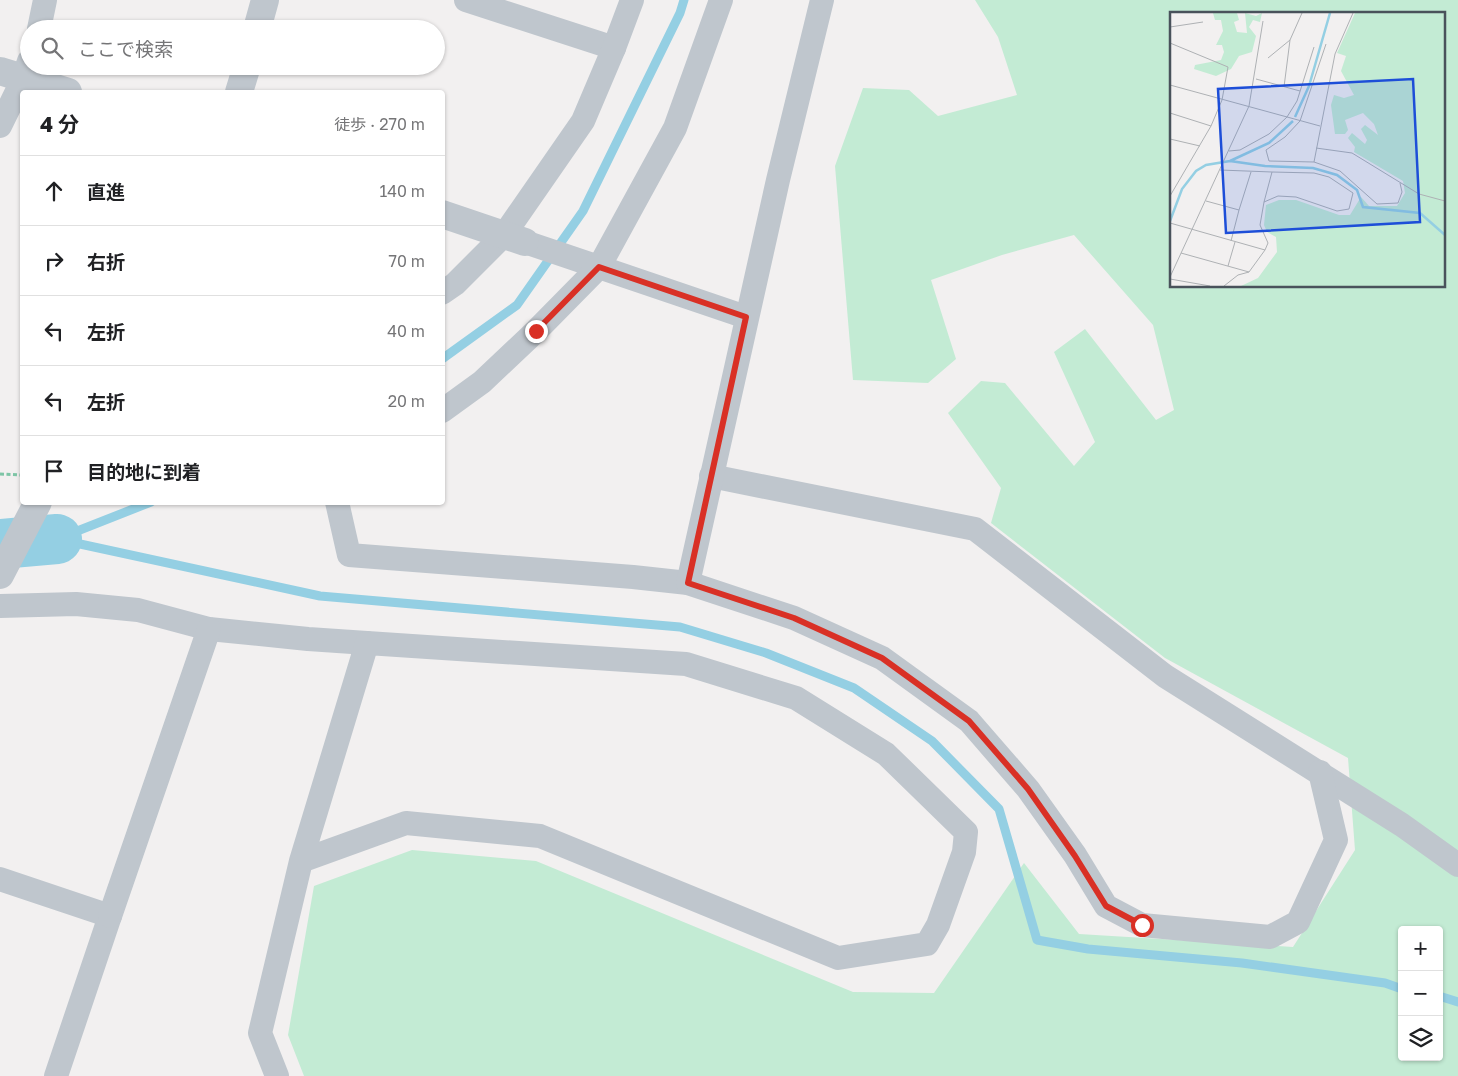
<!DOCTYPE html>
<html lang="ja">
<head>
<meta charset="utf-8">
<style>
	body { margin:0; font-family:"Golos Text","Noto Sans JP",sans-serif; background:#f2f2f2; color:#202124 }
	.controls { position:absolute; right:15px; bottom:15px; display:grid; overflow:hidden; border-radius:5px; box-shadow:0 1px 4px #0004 }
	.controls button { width:45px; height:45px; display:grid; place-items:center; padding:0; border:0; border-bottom:1px solid #e0e0e0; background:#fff; color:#202124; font:25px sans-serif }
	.stop { position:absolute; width:15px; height:15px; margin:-11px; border:4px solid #d93025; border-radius:50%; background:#fff }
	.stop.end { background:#d93025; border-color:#fff; box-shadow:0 1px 5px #0008 }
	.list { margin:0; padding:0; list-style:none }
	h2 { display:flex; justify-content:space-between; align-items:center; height:65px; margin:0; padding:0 20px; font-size:21px }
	h2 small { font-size:16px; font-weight:400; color:#757577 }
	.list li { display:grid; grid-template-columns:32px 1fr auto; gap:15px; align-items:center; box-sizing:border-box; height:70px; padding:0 20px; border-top:1px solid #e0e0e0 }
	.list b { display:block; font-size:19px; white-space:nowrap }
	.list em { font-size:16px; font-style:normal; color:#757577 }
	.icon { flex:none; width:28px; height:28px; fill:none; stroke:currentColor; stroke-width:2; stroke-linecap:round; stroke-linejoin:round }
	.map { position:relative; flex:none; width:1458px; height:1076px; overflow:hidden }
	.search { position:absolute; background:#fff; box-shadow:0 1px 4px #0004; left:20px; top:20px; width:425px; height:55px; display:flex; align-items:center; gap:12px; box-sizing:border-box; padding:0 18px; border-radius:28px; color:#757577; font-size:19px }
	.panel { position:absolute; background:#fff; box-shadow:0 1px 4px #0004; left:20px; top:90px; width:425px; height:415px; border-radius:5px }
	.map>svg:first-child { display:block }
	.green { fill:#c3ebd4; fill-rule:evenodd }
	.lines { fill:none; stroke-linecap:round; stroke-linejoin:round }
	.stream { stroke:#94cfe3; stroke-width:9 }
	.river { stroke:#94cfe3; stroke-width:50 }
	.path { stroke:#7ec5a6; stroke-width:3; stroke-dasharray:4 2.5; stroke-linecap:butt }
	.minor { stroke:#bfc6cd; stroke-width:24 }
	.tertiary { stroke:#bfc6cd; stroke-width:28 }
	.route { stroke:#d93025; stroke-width:6 }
	.inset-river { fill:none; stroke:#94cfe3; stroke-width:2.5 }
	.inset-road { fill:none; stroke:#aeb1b4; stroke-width:1 }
	.view { fill:#1d4ed8; fill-opacity:0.15; stroke:#1d4ed8; stroke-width:2.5 }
	.inset-edge { fill:none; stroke:#49525b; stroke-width:2.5 }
</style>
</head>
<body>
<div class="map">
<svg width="1458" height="1076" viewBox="0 0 1458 1076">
	<rect width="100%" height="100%" fill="#f2f0f0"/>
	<path class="green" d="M 975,0 L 1458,0 L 1458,1076 L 304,1076 L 288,1035 L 314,886 L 412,850 L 536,861 L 853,992 L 934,993 L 1024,863 L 1079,934 L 1293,947 L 1355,850 L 1348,758 L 1165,658 L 991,523 L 1001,488 L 948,413 L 981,381 L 1005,383 L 1074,466 L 1095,442 L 1054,352 L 1085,329 L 1156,420 L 1174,410 L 1153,325 L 1074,235 L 1002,255 L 931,280 L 956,359 L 928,383 L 853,380 L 835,166 L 863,88 L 909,90 L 938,116 L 1017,95 L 998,37 ZM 1172,14 L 1444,14 L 1444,286 L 1172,286 ZM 1402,930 L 1439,930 L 1439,1057 L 1402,1057 Z"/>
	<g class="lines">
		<g class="stream">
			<path d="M 442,359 L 517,305 L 583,211 L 680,13 L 684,0"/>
			<path d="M 57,539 L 320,596 L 680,627 L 766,653 L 854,688 L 932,741 L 999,809 L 1037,940 L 1088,949 L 1242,963 L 1385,983 L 1402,989"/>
			<path d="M 57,539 L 151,502"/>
			<path d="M 1439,996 L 1458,1002"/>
		</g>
		<path class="river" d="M 0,544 L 57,539"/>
		<path class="path" d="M 0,474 L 22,475"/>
		<g class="minor">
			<path d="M 466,0 L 614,48"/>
			<path d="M 39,29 L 45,0"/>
			<path d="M 0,126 L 23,79 L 29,61"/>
			<path d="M 525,242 L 746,317"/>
			<path d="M 442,293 L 455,284 L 504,235 L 583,121 L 614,48 L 632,0"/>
			<path d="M 442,411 L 482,382 L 536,331 L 599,267 L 675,128 L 721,0"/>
			<path d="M 711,476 L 975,529 L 1165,676 L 1402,825 L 1458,865"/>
			<path d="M 337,502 L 349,555 L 633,577 L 688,583 L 794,618 L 882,658 L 969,721 L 1028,789 L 1075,855 L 1106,906 L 1142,925 L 1270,937 L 1298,922 L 1336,840 L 1320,772"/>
			<path d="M 688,583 L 778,180 L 822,0"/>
			<path d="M 0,606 L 76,604 L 138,610 L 209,629 L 308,639 L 367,643"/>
			<path d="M 0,879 L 110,916 L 56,1076"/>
			<path d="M 110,916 L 209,629"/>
			<path d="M 277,1076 L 260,1033 L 301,861 L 367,643 L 686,664 L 796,698 L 886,754 L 966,832 L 964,852 L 938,925 L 927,944 L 838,958 L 540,836 L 406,823 L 301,861"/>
		</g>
		<g class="tertiary">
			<path d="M 257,29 L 265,0"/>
			<path d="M 0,71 L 68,92"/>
			<path d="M 239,92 L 247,66"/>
			<path d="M 442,214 L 525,242"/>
			<path d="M 0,575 L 38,502"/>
		</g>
	</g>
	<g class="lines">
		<path class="route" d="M 536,331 L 599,267 L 746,317 L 688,583 L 794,618 L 882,658 L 969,721 L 1028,789 L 1075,856 L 1106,906 L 1142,925"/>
	</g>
	<g transform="translate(1170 12)">
		<rect width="275" height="275" fill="#f2f0f0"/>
		<path d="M 43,1 L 67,1 L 69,8 L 64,10 L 67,20 L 77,21 L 75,1 L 86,4 L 92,1 L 90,10 L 83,8 L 79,15 L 86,24 L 82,40 L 69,44 L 61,57 L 46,64 L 24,57 L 25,53 L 51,48 L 54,40 L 52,33 L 46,33 L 53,19 L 51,8 L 45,8 ZM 185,1 L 275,1 L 275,274 L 71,274 L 88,266 L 107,240 L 106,225 L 97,220 L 94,213 L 96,193 L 109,188 L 126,188 L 169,203 L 180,203 L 191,185 L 199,194 L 227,194 L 235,181 L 233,169 L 184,140 L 185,135 L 178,126 L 182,121 L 195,132 L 197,128 L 191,117 L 195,113 L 208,123 L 204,112 L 193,101 L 175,108 L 178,118 L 175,122 L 165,122 L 161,93 L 164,83 L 174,86 L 184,83 L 171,59 L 176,44 L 167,41 Z" fill="#c3ebd4"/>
		<path class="inset-river" d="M 125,105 L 139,74 L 160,1M 60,149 L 95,154 L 143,156 L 167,163 L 187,178 L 193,195 L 250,201 L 275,223M 60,149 L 99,131 L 123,109M 0,209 L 12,177 L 26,159 L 36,153 L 60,149"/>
		<path class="inset-road" d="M 0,15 L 33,10M 0,31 L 58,55 L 52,88 L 41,114 L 0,184M 156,32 L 130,109 L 115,125 L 96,138 L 99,149 L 144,150 L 170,159 L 207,192 L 228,191 L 232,180 L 230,171M 98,46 L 120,28 L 132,1M 86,67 L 130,79M 0,73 L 150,114M 114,75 L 120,28M 0,101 L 41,114M 0,127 L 30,134M 146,136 L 182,141 L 249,182 L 275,189M 59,139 L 70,138 L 99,122 L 117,105 L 127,89 L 144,35M 144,150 L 165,42 L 183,1M 50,158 L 102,160M 36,189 L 69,198 L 61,229M 94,190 L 102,160 L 144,161 L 159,165 L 183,181 L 179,197 L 167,199 L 126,185 L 108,184 L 94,190 L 90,213 L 98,231 L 95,238M 69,198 L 81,160M 0,211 L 95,238 L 79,260 L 68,263 L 54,274M 11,241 L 79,260M 58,254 L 65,230M 0,265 L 79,94 L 93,9M 0,267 L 40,274"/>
		<path class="view" d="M 243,67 L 250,210 L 56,221 L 48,77 Z"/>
		<rect width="275" height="275" class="inset-edge"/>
	</g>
</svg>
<div class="controls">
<button>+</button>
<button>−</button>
<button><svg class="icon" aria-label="layers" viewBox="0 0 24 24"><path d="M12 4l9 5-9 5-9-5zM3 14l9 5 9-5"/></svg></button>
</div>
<div class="stop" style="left:1142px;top:925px"></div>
<div class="stop end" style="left:536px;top:331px"></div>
<div class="search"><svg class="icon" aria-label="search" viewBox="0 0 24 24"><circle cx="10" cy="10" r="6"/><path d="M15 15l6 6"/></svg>ここで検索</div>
<section class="panel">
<h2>4 分<small>徒歩 · 270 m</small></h2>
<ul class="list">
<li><svg class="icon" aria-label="ahead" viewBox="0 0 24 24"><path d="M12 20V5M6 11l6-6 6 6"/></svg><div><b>直進</b></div><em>140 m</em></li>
<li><svg class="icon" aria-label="right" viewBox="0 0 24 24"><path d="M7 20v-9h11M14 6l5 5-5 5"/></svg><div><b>右折</b></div><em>70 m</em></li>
<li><svg class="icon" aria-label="left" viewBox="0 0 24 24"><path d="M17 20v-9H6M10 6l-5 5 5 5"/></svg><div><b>左折</b></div><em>40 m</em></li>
<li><svg class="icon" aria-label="left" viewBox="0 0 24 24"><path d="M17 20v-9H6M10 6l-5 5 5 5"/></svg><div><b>左折</b></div><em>20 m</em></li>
<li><svg class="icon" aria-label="arrive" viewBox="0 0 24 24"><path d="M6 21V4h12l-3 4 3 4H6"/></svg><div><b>目的地に到着</b></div></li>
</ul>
</section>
</div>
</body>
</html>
